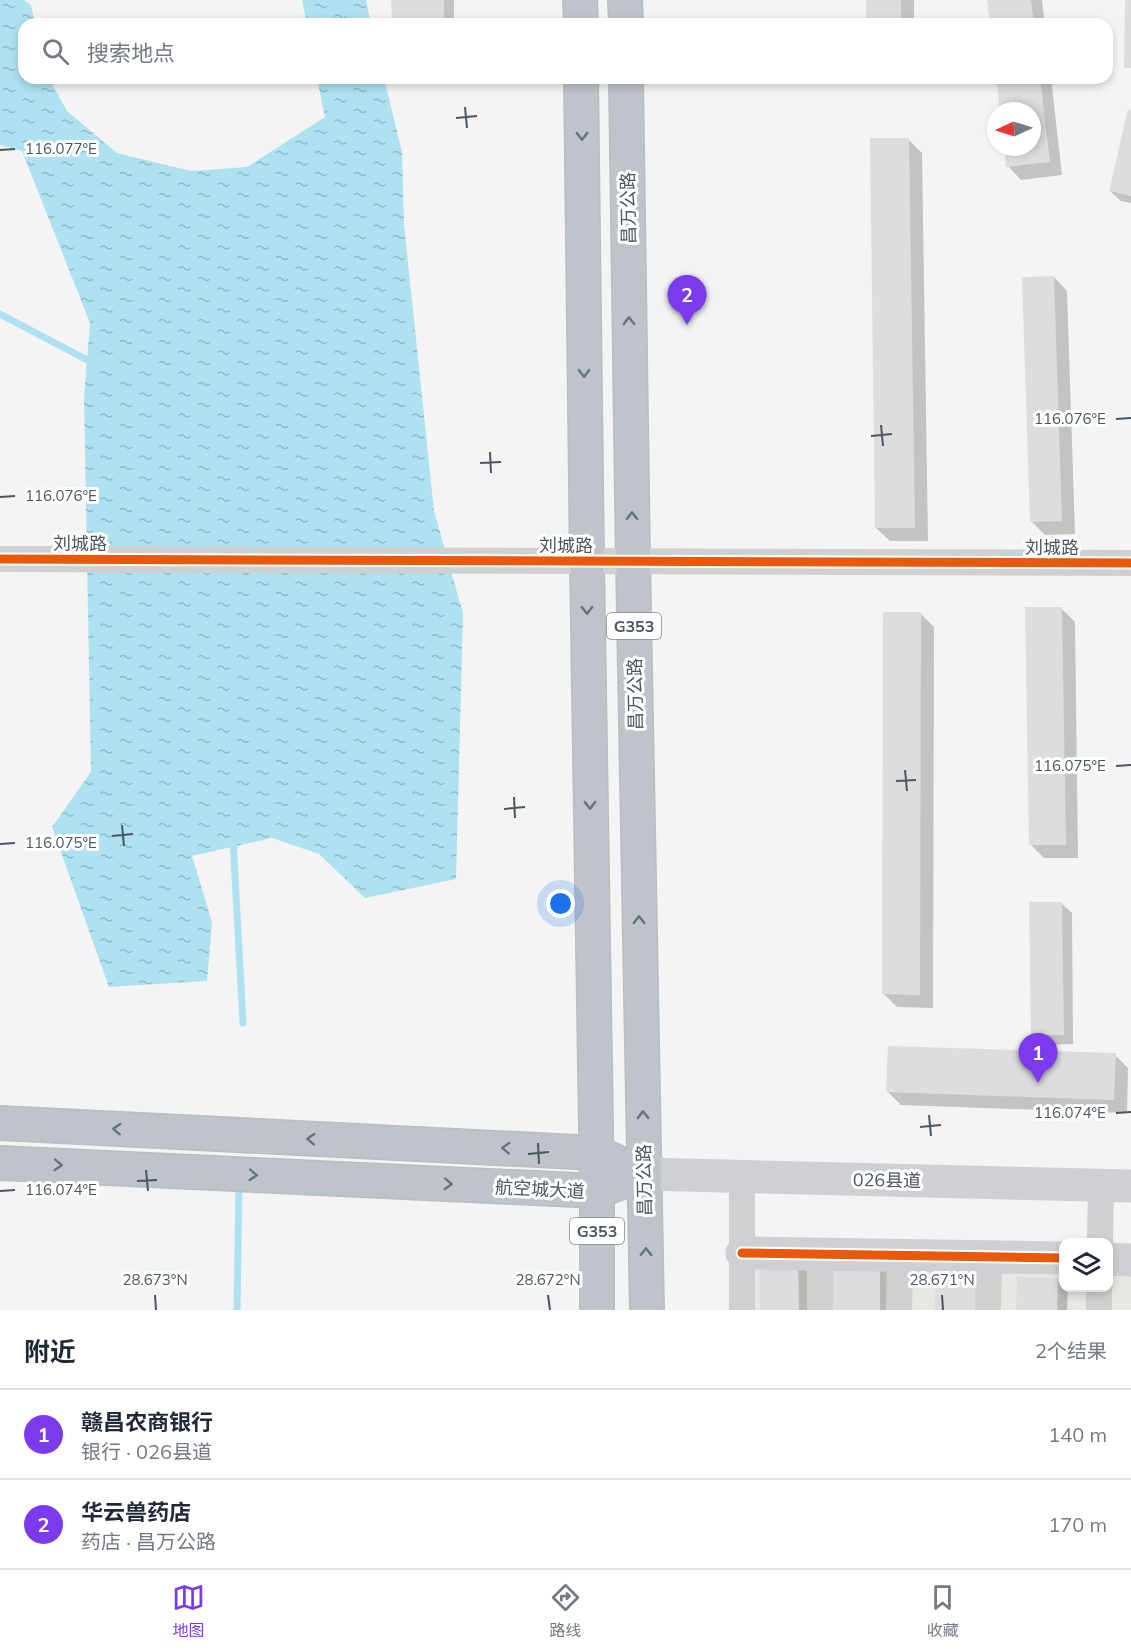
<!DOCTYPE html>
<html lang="zh">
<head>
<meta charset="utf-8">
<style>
	body { margin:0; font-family:Mulish,"Noto Sans SC",sans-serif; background:#f6f6f7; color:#1f2937 }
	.controls { position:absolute; right:18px; bottom:18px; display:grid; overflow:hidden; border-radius:12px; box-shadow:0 3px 9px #0003 }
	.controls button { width:54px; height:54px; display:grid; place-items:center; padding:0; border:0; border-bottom:2px solid #e0e1e3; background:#fff; color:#1f2937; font:30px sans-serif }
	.compass { position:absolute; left:987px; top:102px; width:54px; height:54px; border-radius:50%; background:#fff; box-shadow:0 3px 9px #0003; rotate:266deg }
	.you { position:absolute; left:561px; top:904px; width:21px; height:21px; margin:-15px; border:4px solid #fff; border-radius:50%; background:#1a73e8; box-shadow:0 0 0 9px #1a73e833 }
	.badge { display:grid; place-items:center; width:39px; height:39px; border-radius:50%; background:#7c3aed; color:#fff; font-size:20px; font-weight:700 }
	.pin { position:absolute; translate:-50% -50px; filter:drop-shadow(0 2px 3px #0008) }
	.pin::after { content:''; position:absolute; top:32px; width:21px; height:18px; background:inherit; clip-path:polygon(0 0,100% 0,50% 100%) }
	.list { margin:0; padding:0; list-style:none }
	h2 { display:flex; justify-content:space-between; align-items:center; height:78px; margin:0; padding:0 24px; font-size:26px }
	h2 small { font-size:20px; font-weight:400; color:#747a83 }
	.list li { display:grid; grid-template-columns:39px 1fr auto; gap:18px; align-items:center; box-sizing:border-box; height:90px; padding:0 24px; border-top:2px solid #e0e1e3 }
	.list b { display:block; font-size:22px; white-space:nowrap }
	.list p { margin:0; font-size:20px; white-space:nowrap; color:#747a83 }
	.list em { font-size:20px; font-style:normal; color:#747a83 }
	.icon { flex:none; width:33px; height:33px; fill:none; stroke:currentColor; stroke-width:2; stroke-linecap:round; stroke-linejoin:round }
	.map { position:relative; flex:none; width:1131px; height:1310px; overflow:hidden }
	.search { position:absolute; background:#fff; box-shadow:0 3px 9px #0003; left:18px; right:18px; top:18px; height:66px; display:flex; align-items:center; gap:15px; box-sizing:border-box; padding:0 21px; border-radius:18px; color:#747a83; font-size:22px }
	.sheet { height:258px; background:#fff }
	nav { display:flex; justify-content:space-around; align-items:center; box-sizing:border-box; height:84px; border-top:2px solid #e0e1e3; background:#fff; font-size:16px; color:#747a83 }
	nav a { display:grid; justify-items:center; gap:3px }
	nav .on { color:#7c3aed }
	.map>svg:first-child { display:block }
	.commercial { fill:#e8e7e3 }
	.water { fill:url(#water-ripples) }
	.shadow { fill:#0003 }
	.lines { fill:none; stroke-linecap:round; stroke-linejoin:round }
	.stream { stroke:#aee2f0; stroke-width:7 }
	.building { fill:#ddddde }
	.highway-casing { stroke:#b9bec3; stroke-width:36 }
	.street { stroke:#ced0d2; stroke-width:26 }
	.secondary { stroke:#ced0d4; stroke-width:33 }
	.highway { stroke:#bec4c9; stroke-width:33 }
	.cycleway-casing { stroke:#fff; stroke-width:13 }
	.cycleway { stroke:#e8590c; stroke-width:9 }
	.oneway { stroke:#67727b }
	.ticks { fill:none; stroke:#4a5661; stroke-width:2 }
	.labels { text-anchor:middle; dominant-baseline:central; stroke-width:6; stroke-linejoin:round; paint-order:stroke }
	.shield { fill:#fff; stroke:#808990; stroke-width:1.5 }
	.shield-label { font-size:16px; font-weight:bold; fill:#4a5661 }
	.street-label { font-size:18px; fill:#4a5661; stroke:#fff }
	.ticks-label { font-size:15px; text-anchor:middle; fill:#4a5661; stroke:#fff; stroke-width:6; stroke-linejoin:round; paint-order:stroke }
</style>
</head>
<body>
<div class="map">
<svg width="1131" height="1310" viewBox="0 0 1131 1310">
	<defs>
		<pattern id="water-ripples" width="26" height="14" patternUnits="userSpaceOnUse" patternTransform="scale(1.5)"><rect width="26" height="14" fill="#aee2f0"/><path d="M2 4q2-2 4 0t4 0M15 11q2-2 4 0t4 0" fill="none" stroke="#90bac6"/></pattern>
	</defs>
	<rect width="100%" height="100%" fill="#f4f4f4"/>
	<path class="commercial" d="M 729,1246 L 1063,1261 L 1064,1288 L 1108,1288 L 1109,1263 L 1131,1264 L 1131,1310 L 730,1310 Z"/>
	<g class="water">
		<path d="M 0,0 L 24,0 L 31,5 L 35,24 L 24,24 L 24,78 L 49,78 L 67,111 L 117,153 L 191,171 L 247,167 L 325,117 L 317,78 L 384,78 L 402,152 L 404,224 L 434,511 L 463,613 L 456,879 L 365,898 L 319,854 L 272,838 L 192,856 L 212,922 L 207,981 L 109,987 L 52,827 L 91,772 L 84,397 L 90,323 L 22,151 L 0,145 Z"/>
		<path d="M 302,0 L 366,0 L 371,24 L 307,24 Z"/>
	</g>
	<g class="shadow">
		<rect x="393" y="0" width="61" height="24"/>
		<rect x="867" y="0" width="47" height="24"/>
		<path d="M 989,0 L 1042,0 L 1045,24 L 991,24 Z"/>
		<path d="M 998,78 L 1051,78 L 1062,175 L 1021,180 L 1008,166 L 1006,147 L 1032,147 L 1032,111 L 1001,111 Z"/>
		<path d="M 1131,111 L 1131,203 L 1121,201 L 1110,191 Z"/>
		<path d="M 909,140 L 922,153 L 928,541 L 890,541 L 876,528 Z"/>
		<path d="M 1054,277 L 1067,291 L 1075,534 L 1045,535 L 1032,522 Z"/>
		<path d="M 1061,608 L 1075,622 L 1078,858 L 1044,858 L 1031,845 Z"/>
		<path d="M 921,614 L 934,627 L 933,1008 L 897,1007 L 884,994 Z"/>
		<path d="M 1061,903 L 1072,913 L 1073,1044 L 1043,1045 L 1032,1034 Z"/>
		<path d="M 1115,1055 L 1128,1068 L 1127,1113 L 901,1105 L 888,1092 Z"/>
		<path d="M 798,1262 L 811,1276 L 812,1310 L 761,1310 Z"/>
		<path d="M 879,1263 L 893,1277 L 893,1310 L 833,1310 Z"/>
		<path d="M 1057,1280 L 1064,1288 L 1068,1290 L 1067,1310 L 1018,1310 Z"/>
	</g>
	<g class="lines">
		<g class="stream">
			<path d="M 0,314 L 95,364"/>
			<path d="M 233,840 L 243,1023"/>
			<path d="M 237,1310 L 239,1188"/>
		</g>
	</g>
	<g class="building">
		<path d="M 391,0 L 444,0 L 444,24 L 392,24 Z"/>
		<rect x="866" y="0" width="35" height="24"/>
		<path d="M 987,0 L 1031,0 L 1034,24 L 990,24 Z"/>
		<path d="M 1125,0 L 1131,0 L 1131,68 L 1124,68 Z"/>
		<path d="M 996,78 L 1040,78 L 1050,162 L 1006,167 L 1004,147 L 1032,147 L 1032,111 L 1000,111 Z"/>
		<path d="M 1128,109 L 1131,110 L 1131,196 L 1109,191 Z"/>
		<path d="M 870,138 L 909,138 L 915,528 L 875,528 Z"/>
		<path d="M 1054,276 L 1062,521 L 1030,522 L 1022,277 Z"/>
		<path d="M 1025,607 L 1062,607 L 1066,845 L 1029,845 Z"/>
		<path d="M 883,612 L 921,612 L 920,995 L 882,994 Z"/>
		<path d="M 1029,902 L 1062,902 L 1064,1035 L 1031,1035 Z"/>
		<path d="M 888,1046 L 1116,1053 L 1114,1100 L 886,1092 Z"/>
		<path d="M 798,1261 L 799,1310 L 760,1310 L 759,1262 Z"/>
		<rect x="832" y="1262" width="48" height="48"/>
		<path d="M 936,1271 L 979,1273 L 977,1310 L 935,1310 Z"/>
		<path d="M 1017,1277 L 1058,1278 L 1057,1310 L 1016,1310 Z"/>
	</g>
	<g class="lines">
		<g class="highway-casing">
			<g id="highway">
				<path d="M 580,0 L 581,24"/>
				<path d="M 625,0 L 626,24"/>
				<path d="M 581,78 L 587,562 L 597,1191 L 597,1310"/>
				<path d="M 626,78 L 633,562 L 647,1310"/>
				<path d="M 0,1123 L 596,1153 L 615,1161"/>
				<path d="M 0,1163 L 597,1191 L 617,1184"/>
			</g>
		</g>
		<g class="street">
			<path d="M 0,559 L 1131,563"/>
			<path d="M 1100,1242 L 1101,1185"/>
			<path d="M 820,1254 L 820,1310"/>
			<path d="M 742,1310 L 742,1176"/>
			<path d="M 899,1310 L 900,1256"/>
			<path d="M 988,1310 L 989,1257"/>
			<path d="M 1099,1310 L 1099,1288"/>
		</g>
		<g class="secondary">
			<path d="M 644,1174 L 1131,1186"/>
			<path d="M 742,1253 L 1064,1258"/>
			<path d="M 1108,1259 L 1131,1260"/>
		</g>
		<use href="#highway" class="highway"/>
		<g class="cycleway-casing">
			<g id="cycleway">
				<path d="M 0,559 L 1131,563"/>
				<path d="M 742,1253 L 1064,1258"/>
			</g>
		</g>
		<use href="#cycleway" class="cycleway"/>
	</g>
	<defs><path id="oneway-chevron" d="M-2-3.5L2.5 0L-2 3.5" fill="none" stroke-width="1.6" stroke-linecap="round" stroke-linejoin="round" transform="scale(1.5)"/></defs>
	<g class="oneway">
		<use href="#oneway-chevron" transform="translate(582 136) rotate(89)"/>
		<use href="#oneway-chevron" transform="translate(629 321) rotate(-91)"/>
		<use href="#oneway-chevron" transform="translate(584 373) rotate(89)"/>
		<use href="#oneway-chevron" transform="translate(632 516) rotate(-91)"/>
		<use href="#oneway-chevron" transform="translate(587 610) rotate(89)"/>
		<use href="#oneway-chevron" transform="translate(590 805) rotate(89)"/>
		<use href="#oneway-chevron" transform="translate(639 920) rotate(-91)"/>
		<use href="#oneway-chevron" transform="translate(643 1115) rotate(-91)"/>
		<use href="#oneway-chevron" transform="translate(117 1129) rotate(-177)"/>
		<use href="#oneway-chevron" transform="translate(311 1139) rotate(-177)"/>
		<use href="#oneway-chevron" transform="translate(506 1148) rotate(-177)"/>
		<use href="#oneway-chevron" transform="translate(58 1165) rotate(3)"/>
		<use href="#oneway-chevron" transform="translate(253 1175) rotate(3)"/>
		<use href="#oneway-chevron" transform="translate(448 1184) rotate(3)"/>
		<use href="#oneway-chevron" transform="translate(646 1252) rotate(-91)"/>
	</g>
	<path class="ticks" d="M 465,107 L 467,128M 456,118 L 477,116M 0,150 L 15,149M 1116,419 L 1131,418M 881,425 L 883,446M 871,436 L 892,434M 490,452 L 491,473M 480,463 L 501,462M 0,497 L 15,496M 1116,766 L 1131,765M 905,770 L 907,791M 896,781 L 916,780M 514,797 L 515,818M 504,809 L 525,807M 122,825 L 124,846M 112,836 L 133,834M 0,844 L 15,843M 1116,1113 L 1131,1112M 929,1115 L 931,1136M 920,1127 L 941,1125M 538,1143 L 539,1164M 528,1154 L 549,1152M 146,1170 L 148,1191M 137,1181 L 157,1180M 0,1191 L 15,1190M 155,1295 L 156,1310M 548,1295 L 550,1310M 942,1295 L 943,1310"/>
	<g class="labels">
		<g class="shield">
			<rect x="607" y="613" width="54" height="26" rx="4.5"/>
			<rect x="570" y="1218" width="54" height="26" rx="4.5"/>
		</g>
		<g class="shield-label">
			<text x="634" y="626">G353</text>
			<text x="597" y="1231">G353</text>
		</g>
		<g class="street-label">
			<text transform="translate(628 208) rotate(-91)">昌万公路</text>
			<text x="80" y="543">刘城路</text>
			<text x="566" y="545">刘城路</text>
			<text x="1052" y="547">刘城路</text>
			<text transform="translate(635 694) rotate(-91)">昌万公路</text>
			<text transform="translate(644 1180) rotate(-91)">昌万公路</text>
			<text transform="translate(887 1180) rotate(1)">026县道</text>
			<text transform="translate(540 1189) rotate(3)">航空城大道</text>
		</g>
	</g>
	<g class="ticks-label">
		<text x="61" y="154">116.077°E</text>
		<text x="1070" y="424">116.076°E</text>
		<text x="61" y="501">116.076°E</text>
		<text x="1070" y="771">116.075°E</text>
		<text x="61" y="848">116.075°E</text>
		<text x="1070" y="1118">116.074°E</text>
		<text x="61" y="1195">116.074°E</text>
		<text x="155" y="1285">28.673°N</text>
		<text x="548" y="1285">28.672°N</text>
		<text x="942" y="1285">28.671°N</text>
	</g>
</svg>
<div class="controls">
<button><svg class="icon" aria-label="layers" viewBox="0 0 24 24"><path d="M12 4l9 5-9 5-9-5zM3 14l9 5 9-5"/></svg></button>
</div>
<svg class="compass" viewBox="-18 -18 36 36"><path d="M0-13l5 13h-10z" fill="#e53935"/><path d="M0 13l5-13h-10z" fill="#747a83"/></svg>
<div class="you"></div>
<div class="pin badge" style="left:1038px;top:1083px">1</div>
<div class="pin badge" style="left:687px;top:325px">2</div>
<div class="search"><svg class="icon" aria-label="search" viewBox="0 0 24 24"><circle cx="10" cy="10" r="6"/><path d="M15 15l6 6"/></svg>搜索地点</div>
</div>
<section class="sheet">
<h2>附近<small>2个结果</small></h2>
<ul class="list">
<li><span class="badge">1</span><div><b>赣昌农商银行</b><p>银行 · 026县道</p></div><em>140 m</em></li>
<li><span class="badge">2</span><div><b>华云兽药店</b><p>药店 · 昌万公路</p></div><em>170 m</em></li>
</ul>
</section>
<nav>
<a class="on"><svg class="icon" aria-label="map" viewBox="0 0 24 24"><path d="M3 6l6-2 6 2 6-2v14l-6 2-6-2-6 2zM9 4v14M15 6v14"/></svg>地图</a>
<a><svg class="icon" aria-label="directions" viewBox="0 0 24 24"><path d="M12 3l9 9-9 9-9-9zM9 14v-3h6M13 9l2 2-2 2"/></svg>路线</a>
<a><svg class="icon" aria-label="saved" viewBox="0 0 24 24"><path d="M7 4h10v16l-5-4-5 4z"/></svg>收藏</a>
</nav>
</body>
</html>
